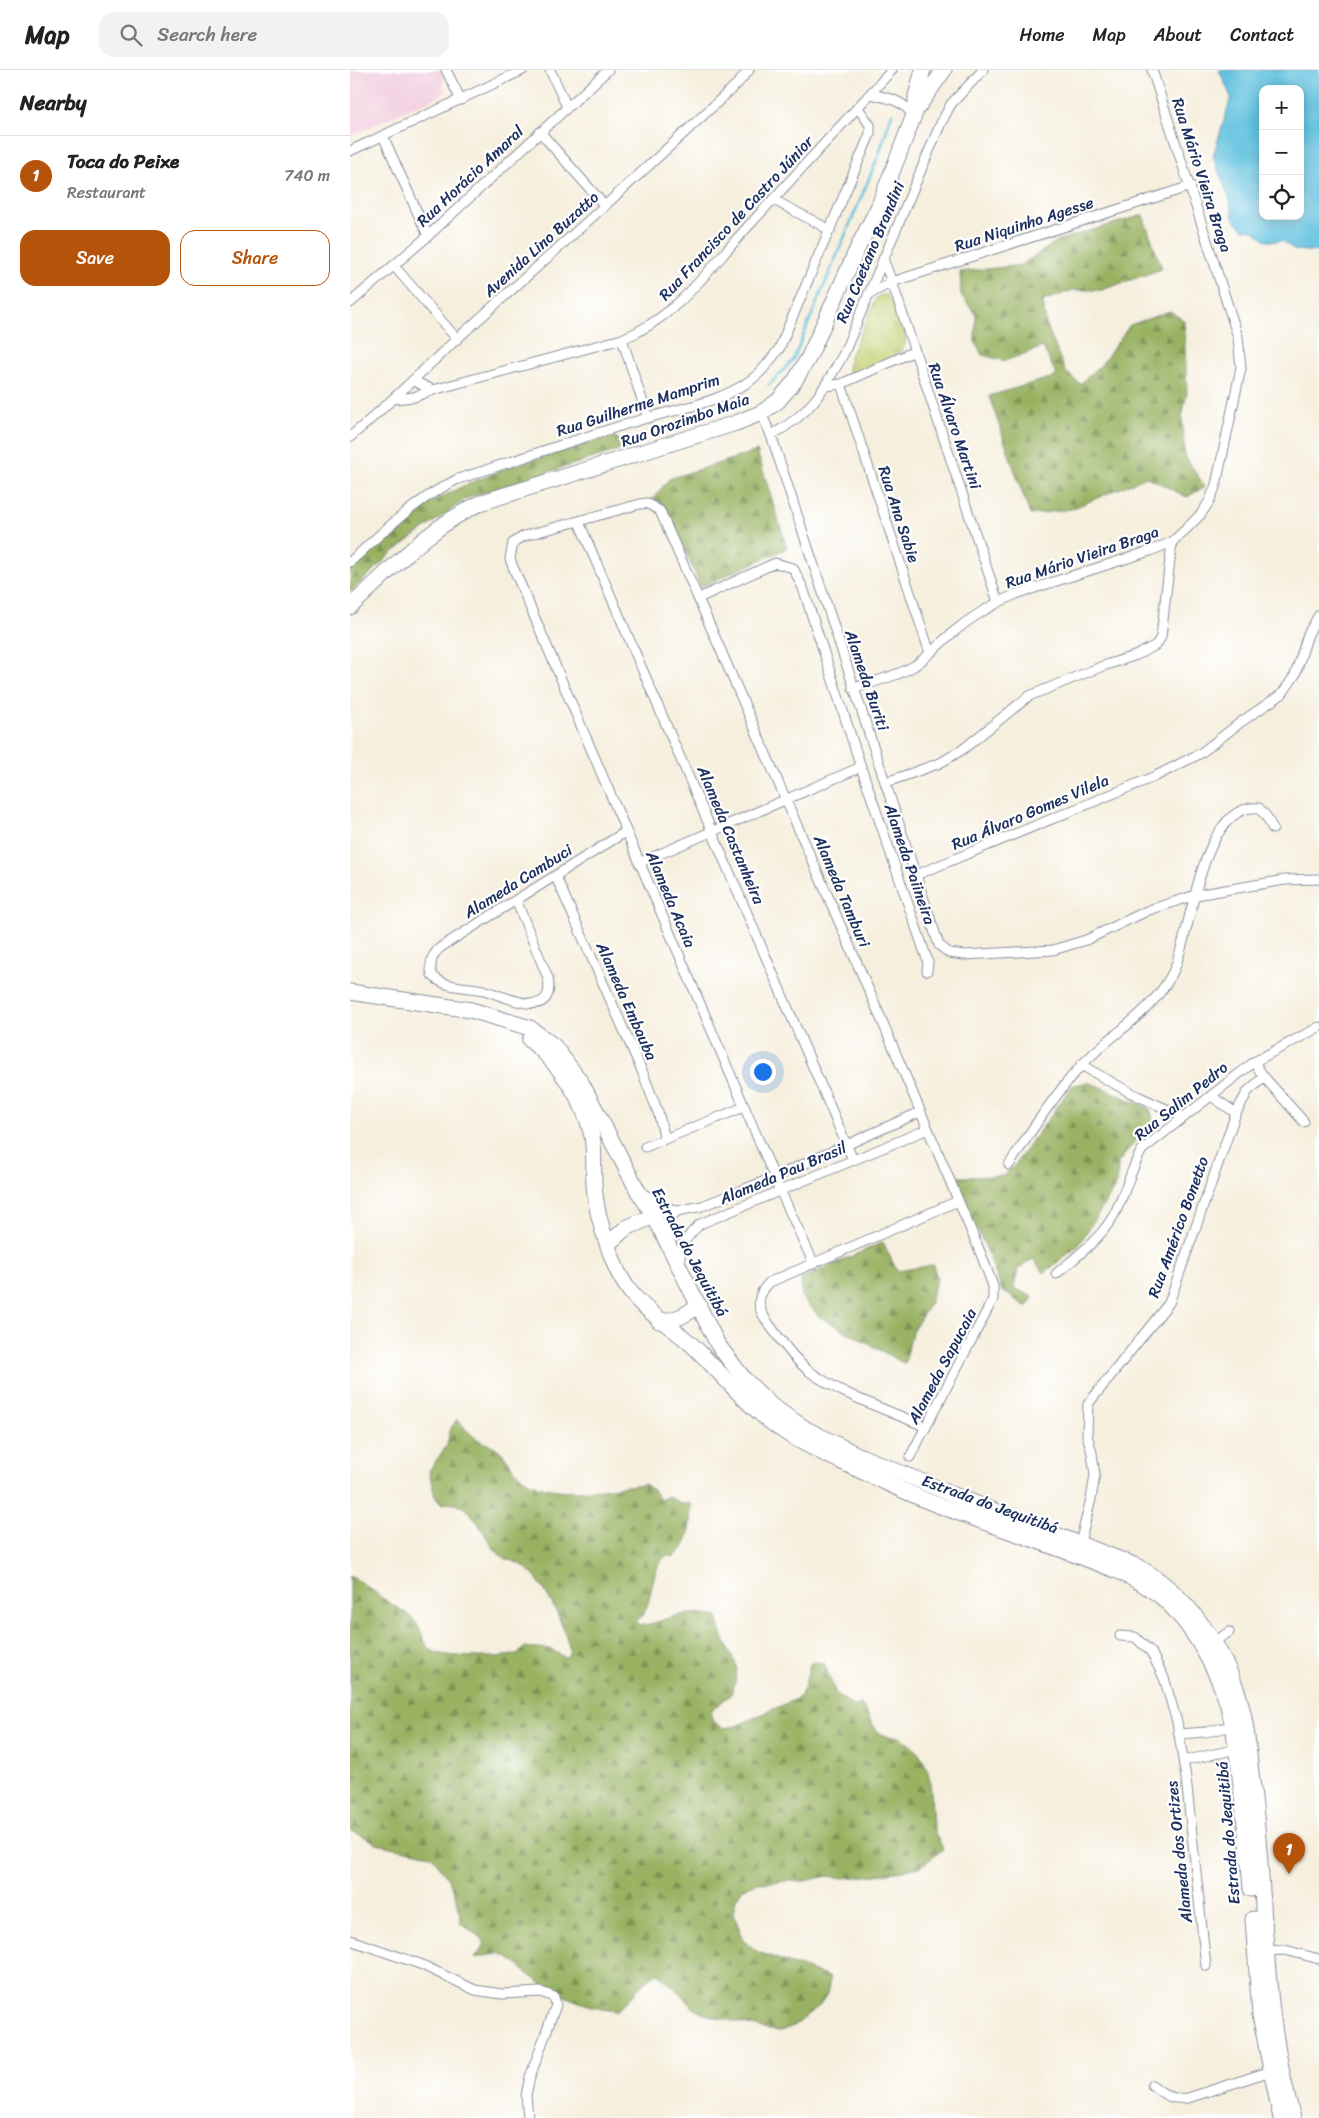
<!DOCTYPE html>
<html lang="en">
<head>
<meta charset="utf-8">
<style>
	body { margin:0; font-family:Sriracha,sans-serif; background:#f2f2f2; color:#222 }
	.controls { position:absolute; right:15px; top:15px; display:grid; overflow:hidden; border-radius:10px; box-shadow:0 2px 12px #0003 }
	.controls button { width:45px; height:45px; display:grid; place-items:center; padding:0; border:0; border-bottom:1px solid #e0e0e0; background:#fff; color:#222; font:25px sans-serif }
	.you { position:absolute; left:412px; top:1001px; width:18px; height:18px; margin:-12px; border:4px solid #fff; border-radius:50%; background:#1a73e8; box-shadow:0 0 0 8px #1a73e833 }
	.badge { display:grid; place-items:center; width:32px; height:32px; border-radius:50%; background:#b45309; color:#fff; font-size:16px; font-weight:700 }
	.pin { position:absolute; translate:-50% -41px; filter:drop-shadow(0 1px 2px #0008) }
	.pin::after { content:''; position:absolute; top:26px; width:18px; height:15px; background:inherit; clip-path:polygon(0 0,100% 0,50% 100%) }
	.list { margin:0; padding:0; list-style:none }
	h2 { display:flex; justify-content:space-between; align-items:center; height:65px; margin:0; padding:0 20px; font-size:21px }
	h2 small { font-size:16px; font-weight:400; color:#767676 }
	.list li { display:grid; grid-template-columns:32px 1fr auto; gap:15px; align-items:center; box-sizing:border-box; height:80px; padding:0 20px; border-top:1px solid #e0e0e0 }
	.list b { display:block; font-size:19px; white-space:nowrap }
	.list p { margin:0; font-size:16px; white-space:nowrap; color:#767676 }
	.list em { font-size:16px; font-style:normal; color:#767676 }
	.actions { display:flex; gap:10px; padding:15px 20px }
	.actions a { flex:1; padding:11px 0; border:1px solid #b45309; border-radius:15px; text-align:center; font-size:18px; color:#b45309 }
	.actions .main { background:#b45309; color:#fff }
	.icon { flex:none; width:28px; height:28px; fill:none; stroke:currentColor; stroke-width:2; stroke-linecap:round; stroke-linejoin:round }
	.map { position:relative; flex:none; width:969px; height:2048px; overflow:hidden }
	header { display:flex; align-items:center; gap:30px; box-sizing:border-box; height:70px; padding:0 25px; background:#fff; border-bottom:1px solid #e0e0e0 }
	header strong { font-size:24px }
	nav { display:flex; gap:28px; margin-inline-start:auto; font-size:18px }
	.search { width:350px; height:45px; background:#f2f2f2; display:flex; align-items:center; gap:12px; box-sizing:border-box; padding:0 18px; border-radius:15px; color:#767676; font-size:19px }
	main { display:flex }
	aside { flex:1; background:#fff }
	.map>svg:first-child { display:block }
	.built { fill:#f3cfdf }
	.grass { fill:url(#grass-tufts); stroke:#6e7f67 }
	.forest { fill:url(#forest-firs); stroke:#5a7060 }
	.water { fill:#61c1df; stroke:#3e789e; fill-rule:evenodd }
	.lines { fill:none; stroke-linecap:round; stroke-linejoin:round }
	.stream { stroke:#61c1df; stroke-width:2.5 }
	.street-casing { stroke:#888f9e; stroke-width:11 }
	.primary-casing { stroke:#888f9e; stroke-width:17 }
	.street { stroke:#fff; stroke-width:9 }
	.primary { stroke:#fff; stroke-width:15 }
	.labels { text-anchor:middle; dominant-baseline:central; stroke-width:4.5; stroke-linejoin:round; paint-order:stroke }
	.street-label { font-size:16px; fill:#1b2f5e; stroke:#fff }
</style>
</head>
<body>
<header>
<strong>Map</strong>
<div class="search"><svg class="icon" aria-label="search" viewBox="0 0 24 24"><circle cx="10" cy="10" r="6"/><path d="M15 15l6 6"/></svg>Search here</div>
<nav><a>Home</a><a>Map</a><a>About</a><a>Contact</a></nav>
</header>
<main>
<aside>
<h2>Nearby<small></small></h2>
<ul class="list">
<li><span class="badge">1</span><div><b>Toca do Peixe</b><p>Restaurant</p></div><em>740 m</em></li>
</ul>
<div class="actions"><a class="main">Save</a><a>Share</a></div>
</aside>
<div class="map">
<svg width="969" height="2048" viewBox="0 0 969 2048">
	<defs>
		<pattern id="grass-tufts" width="24" height="20" patternUnits="userSpaceOnUse" patternTransform="scale(1.25)"><rect width="24" height="20" fill="#c2cf70"/><path d="M3 7l-1-3M5 7V3M7 7l1-3M15 17l-1-3M17 17v-4M19 17l1-3" fill="none" stroke="#a6b263"/></pattern>
		<pattern id="forest-firs" width="22" height="20" patternUnits="userSpaceOnUse" patternTransform="scale(1.25)"><rect width="22" height="20" fill="#99b262"/><path d="M5 1l3.5 6h-7zM16 11l3.5 6h-7z" fill="#7c9154"/></pattern>
	</defs>
	<rect width="100%" height="100%" fill="#fff"/>
	<filter id="ink" filterUnits="userSpaceOnUse"><feTurbulence type="fractalNoise" baseFrequency=".02" numOctaves="2"/><feDisplacementMap in="SourceGraphic" scale="10" xChannelSelector="R" yChannelSelector="G"/><feConvolveMatrix kernelMatrix="1 2 1 2 8 2 1 2 1" color-interpolation-filters="sRGB"/></filter>
	<filter id="wash" filterUnits="userSpaceOnUse"><feTurbulence type="fractalNoise" baseFrequency=".0096" numOctaves="4" result="noise"/><feDisplacementMap in="SourceGraphic" scale="20" xChannelSelector="R" yChannelSelector="G"/><feGaussianBlur stdDeviation="1.12" result="paint"/><feColorMatrix in="noise" values="0 0 0 0 0 0 0 0 0 0 0 0 0 0 0 0 0 1.4 0 .05"/><feComposite in="paint" operator="in"/></filter>
	<g filter="url(#wash)">
		<rect width="100%" height="100%" fill="#f6efdd"/>
		<path class="built" d="M 0,0 L 91,0 L 93,5 L 94,22 L 87,27 L 0,66 Z"/>
		<path class="grass" d="M 536,224 C 572,282 557,282 503,304 L 498,301 L 499,289 L 527,227 Z"/>
		<g class="forest">
			<path d="M 793,145 L 812,199 L 752,220 L 723,220 L 693,231 L 696,254 L 715,301 L 730,314 L 751,295 L 780,255 L 820,241 L 834,251 L 837,323 L 832,347 L 835,386 L 855,417 L 837,427 L 797,407 L 721,439 L 680,445 L 639,326 L 707,306 L 693,277 L 655,291 L 632,285 L 625,271 L 626,245 L 611,225 L 610,202 L 671,195 L 709,170 Z"/>
			<path d="M 264,366 L 278,377 L 117,428 L 43,482 L 0,523 L 0,499 L 68,439 L 113,416 L 162,396 Z"/>
			<path d="M 407,381 L 437,478 L 351,517 L 316,437 L 303,429 L 319,409 Z"/>
			<path d="M 737,1012 L 753,1018 L 800,1039 L 803,1049 L 797,1061 L 791,1064 L 768,1093 L 767,1114 L 728,1176 L 694,1203 L 683,1189 L 668,1199 L 664,1218 L 683,1227 L 677,1237 L 652,1221 L 636,1178 L 616,1136 L 607,1107 L 653,1106 L 664,1096 L 722,1016 Z"/>
			<path d="M 533,1172 L 547,1201 L 583,1195 L 587,1208 L 579,1235 L 562,1262 L 555,1294 L 470,1247 L 452,1228 L 451,1209 Z"/>
			<path d="M 107,1349 C 115,1358 121,1366 132,1372 C 135,1374 140,1374 143,1376 C 157,1383 161,1400 174,1409 C 207,1430 258,1417 295,1414 L 303,1420 L 310,1430 L 318,1426 L 330,1434 L 341,1434 C 340,1452 342,1476 323,1487 L 317,1485 C 297,1501 306,1535 287,1551 L 287,1554 C 297,1557 305,1552 315,1549 C 331,1544 352,1541 367,1547 L 374,1570 L 387,1596 L 386,1611 L 381,1624 L 360,1642 L 363,1651 L 373,1658 L 386,1656 L 450,1627 L 454,1619 L 460,1594 L 464,1592 L 474,1593 L 486,1624 L 503,1636 L 507,1636 L 510,1633 L 512,1635 C 523,1651 524,1670 548,1666 C 587,1690 579,1716 583,1754 C 584,1763 590,1772 593,1779 L 570,1797 L 527,1805 L 494,1808 L 478,1806 L 450,1812 L 436,1811 L 408,1813 L 393,1818 L 386,1829 L 383,1843 L 395,1872 L 408,1882 L 479,1907 L 480,1910 L 477,1924 L 469,1936 L 446,1955 L 431,1961 L 418,1960 L 354,1944 L 342,1937 L 334,1926 L 308,1903 C 291,1911 282,1929 267,1941 C 238,1939 202,1922 179,1905 C 170,1898 166,1891 155,1886 C 146,1883 134,1886 125,1888 L 134,1876 L 134,1871 L 110,1852 C 110,1826 97,1805 81,1785 L 26,1774 L 21,1770 L 0,1760 L 0,1506 C 13,1513 23,1521 35,1530 C 44,1536 55,1541 63,1549 C 73,1559 71,1573 83,1581 C 94,1588 153,1589 166,1584 C 169,1583 173,1579 175,1577 C 182,1578 198,1578 202,1580 C 208,1583 210,1586 217,1587 L 220,1581 C 215,1556 195,1513 175,1497 C 167,1491 155,1491 148,1483 C 130,1465 125,1428 91,1434 L 85,1427 L 79,1401 L 97,1375 L 100,1360 Z"/>
		</g>
		<path class="water" d="M 869,0 L 969,0 L 969,182 L 944,180 L 933,171 L 917,171 L 903,160 L 893,159 L 883,148 L 880,131 L 863,86 L 881,27 ZM 913,19 L 950,19 L 950,146 L 913,146 Z"/>
		<g class="lines">
			<path class="stream" d="M 419,315 L 443,290 L 528,87 L 542,43"/>
		</g>
	</g>
	<g filter="url(#ink)">
		<g class="lines">
			<g class="street-casing">
				<g id="street">
					<path d="M 96,0 L 111,30"/>
					<path d="M 200,0 L 217,37"/>
					<path d="M 520,24 C 536,27 554,30 563,46"/>
					<path d="M 190,62 L 255,136"/>
					<path d="M 33,66 L 78,166"/>
					<path d="M 0,81 L 173,0"/>
					<path d="M 424,130 L 480,160"/>
					<path d="M 533,189 L 542,212 L 648,532"/>
					<path d="M 44,196 L 107,269"/>
					<path d="M 518,225 L 542,212 L 841,116"/>
					<path d="M 0,233 L 78,166 L 258,0"/>
					<path d="M 272,269 L 298,348"/>
					<path d="M 64,311 L 83,320"/>
					<path d="M 491,314 L 580,583"/>
					<path d="M 476,316 L 491,314 L 565,281"/>
					<path d="M 44,329 L 64,327 L 83,320 L 272,269 C 325,248 356,203 393,162 C 443,108 492,54 542,0"/>
					<path d="M 411,343 L 421,365 C 476,536 533,705 589,875 L 599,883 L 614,885 L 703,880 L 736,870 L 799,840 L 846,825 L 935,810 L 969,809"/>
					<path d="M 421,365 C 460,345 473,321 494,283 L 590,55 L 601,34 L 633,0"/>
					<path d="M 0,367 C 38,335 73,300 109,267 C 203,183 296,99 388,13 L 399,0"/>
					<path d="M 229,452 L 503,1090"/>
					<path d="M 0,492 C 34,461 66,429 108,409 C 171,389 234,366 297,348 C 332,338 371,332 401,310 C 413,302 420,290 429,279 L 520,64 L 520,55 L 508,38"/>
					<path d="M 349,528 L 425,493 L 443,498 L 453,518 L 511,697 L 578,892 L 577,901"/>
					<path d="M 503,618 C 523,612 545,607 564,596 C 577,588 589,574 601,564 C 621,547 643,534 666,524 L 800,481 L 822,472 L 834,461 L 851,444 L 859,432 L 866,415 L 891,298 L 888,267 L 802,0"/>
					<path d="M 537,712 L 590,693 L 612,680 L 679,626 L 753,596 L 787,585 L 806,575 L 811,567 L 822,472"/>
					<path d="M 289,793 L 511,697"/>
					<path d="M 566,805 L 806,706 L 851,683 L 891,652 L 932,624 L 945,605 L 958,564 L 969,545"/>
					<path d="M 206,807 L 292,1001 L 308,1042 L 315,1069"/>
					<path d="M 166,830 L 198,908 C 206,954 153,925 133,920 C 116,916 95,919 82,905 C 79,894 82,884 91,877 C 152,838 214,801 275,762"/>
					<path d="M 904,992 L 914,1007 L 954,1052"/>
					<path d="M 731,995 L 781,1023 L 834,1047"/>
					<path d="M 861,1026 L 886,1043"/>
					<path d="M 295,1077 L 394,1037"/>
					<path d="M 659,1095 C 681,1061 703,1027 730,997 C 760,964 802,944 823,902 C 842,864 850,732 909,738 L 916,746 L 923,759"/>
					<path d="M 318,1143 L 352,1136 L 425,1107 L 570,1042"/>
					<path d="M 330,1192 C 329,1174 338,1166 350,1154 L 578,1059"/>
					<path d="M 464,1194 L 430,1120 L 163,497 L 160,489 L 163,473 L 174,466 L 290,434 L 297,433 L 310,441 L 524,932 L 631,1184 L 643,1216 L 643,1229 L 560,1387"/>
					<path d="M 706,1204 C 726,1187 748,1171 762,1148 C 775,1127 779,1102 792,1080 L 904,992 L 969,957"/>
					<path d="M 576,1357 C 538,1340 493,1326 459,1301 C 445,1290 434,1275 424,1261 C 410,1243 401,1230 420,1212 L 608,1131"/>
					<path d="M 730,1473 L 741,1429 L 745,1405 L 742,1383 L 737,1365 L 738,1334 L 819,1233 L 886,1043 L 898,1021 L 914,1007"/>
					<path d="M 770,1566 L 785,1567 L 801,1582 L 814,1608 L 827,1652 L 836,1708 L 856,1896"/>
					<path d="M 862,1573 L 879,1562"/>
					<path d="M 829,1664 L 856,1662 L 883,1656"/>
					<path d="M 833,1691 L 887,1679"/>
					<path d="M 0,1870 L 70,1894 L 125,1920 L 152,1924 L 191,1922 L 204,1927 L 206,1935 L 180,2007 L 176,2025 L 178,2048"/>
					<path d="M 916,1881 L 935,1880 L 969,1889"/>
					<path d="M 802,2015 C 815,2025 820,2030 838,2028 L 921,2001"/>
				</g>
			</g>
			<g class="primary-casing">
				<g id="primary">
					<path d="M 566,33 L 566,26 L 573,0"/>
					<path d="M 0,537 C 42,499 81,455 133,432 L 386,353 L 411,343 L 428,331 L 444,312 L 459,287 L 509,175 L 528,138 L 566,40 L 594,0"/>
					<path d="M 0,922 L 121,940 L 180,958 L 204,976 L 231,1012 L 288,1121 L 304,1146 L 368,1275 L 394,1309 L 422,1336 L 456,1359 L 508,1385 L 601,1424 L 789,1497 C 834,1523 868,1569 886,1618 C 897,1648 898,1680 902,1711 C 917,1823 911,1938 943,2048"/>
					<path d="M 180,970 C 209,994 234,1029 242,1066 C 245,1082 243,1097 244,1113 C 245,1140 255,1170 265,1195 C 282,1237 311,1247 341,1274 C 373,1304 400,1341 438,1364 C 461,1378 486,1389 511,1401 C 538,1413 565,1427 593,1437 C 652,1459 711,1478 770,1502 C 784,1509 797,1516 809,1525 C 843,1553 874,1610 882,1652 C 888,1680 890,1708 893,1735 C 896,1763 899,1791 901,1819"/>
					<path d="M 295,1128 L 305,1136 L 322,1142"/>
					<path d="M 258,1174 L 276,1158 L 304,1146"/>
					<path d="M 309,1251 C 325,1251 336,1245 349,1235"/>
					<path d="M 903,1849 L 910,1945 L 931,2048"/>
				</g>
			</g>
			<use href="#street" class="street"/>
			<use href="#primary" class="primary"/>
		</g>
	</g>
	<g class="labels">
		<g class="street-label">
			<text transform="translate(852 105) rotate(72)">Rua Mário Vieira Braga</text>
			<text transform="translate(120 106) rotate(-43)">Rua Horácio Amaral</text>
			<text transform="translate(386 148) rotate(-47)">Rua Francisco de Castro Júnior</text>
			<text transform="translate(674 154) rotate(-18)">Rua Niquinho Agesse</text>
			<text transform="translate(191 174) rotate(-42)">Avenida Lino Buzatto</text>
			<text transform="translate(520 182) rotate(-67)">Rua Caetano Brandini</text>
			<text transform="translate(288 335) rotate(-18)">Rua Guilherme Mamprim</text>
			<text transform="translate(335 350) rotate(-19)">Rua Orozimbo Maia</text>
			<text transform="translate(605 356) rotate(71)">Rua Álvaro Martini</text>
			<text transform="translate(549 444) rotate(72)">Rua Ana Sabie</text>
			<text transform="translate(732 487) rotate(-19)">Rua Mário Vieira Braga</text>
			<text transform="translate(517 610) rotate(71)">Alameda Buriti</text>
			<text transform="translate(680 742) rotate(-23)">Rua Álvaro Gomes Vilela</text>
			<text transform="translate(381 765) rotate(67)">Alameda Castanheira</text>
			<text transform="translate(560 794) rotate(71)">Alameda Paiineira</text>
			<text transform="translate(168 811) rotate(-32)">Alameda Cambuci</text>
			<text transform="translate(492 821) rotate(67)">Alameda Tamburi</text>
			<text transform="translate(321 829) rotate(67)">Alameda Acaia</text>
			<text transform="translate(277 931) rotate(66)">Alameda Embauba</text>
			<text transform="translate(831 1031) rotate(-39)">Rua Salim Pedro</text>
			<text transform="translate(433 1103) rotate(-23)">Alameda Pau Brasil</text>
			<text transform="translate(828 1157) rotate(-70)">Rua Américo Bonetto</text>
			<text transform="translate(340 1182) rotate(62)">Estrada do Jequitibá</text>
			<text transform="translate(592 1296) rotate(-62)">Alameda Sapucaia</text>
			<text transform="translate(640 1434) rotate(20)">Estrada do Jequitibá</text>
			<text transform="translate(878 1763) rotate(-95)">Estrada do Jequitibá</text>
			<text transform="translate(829 1782) rotate(-96)">Alameda dos Ortizes</text>
		</g>
	</g>
</svg>
<div class="controls">
<button>+</button>
<button>−</button>
<button><svg class="icon" aria-label="locate" viewBox="0 0 24 24"><circle cx="12" cy="12" r="6"/><path d="M12 2v4M12 18v4M2 12h4M18 12h4"/></svg></button>
</div>
<div class="you"></div>
<div class="pin badge" style="left:939px;top:1804px">1</div>
</div>
</main>
</body>
</html>
